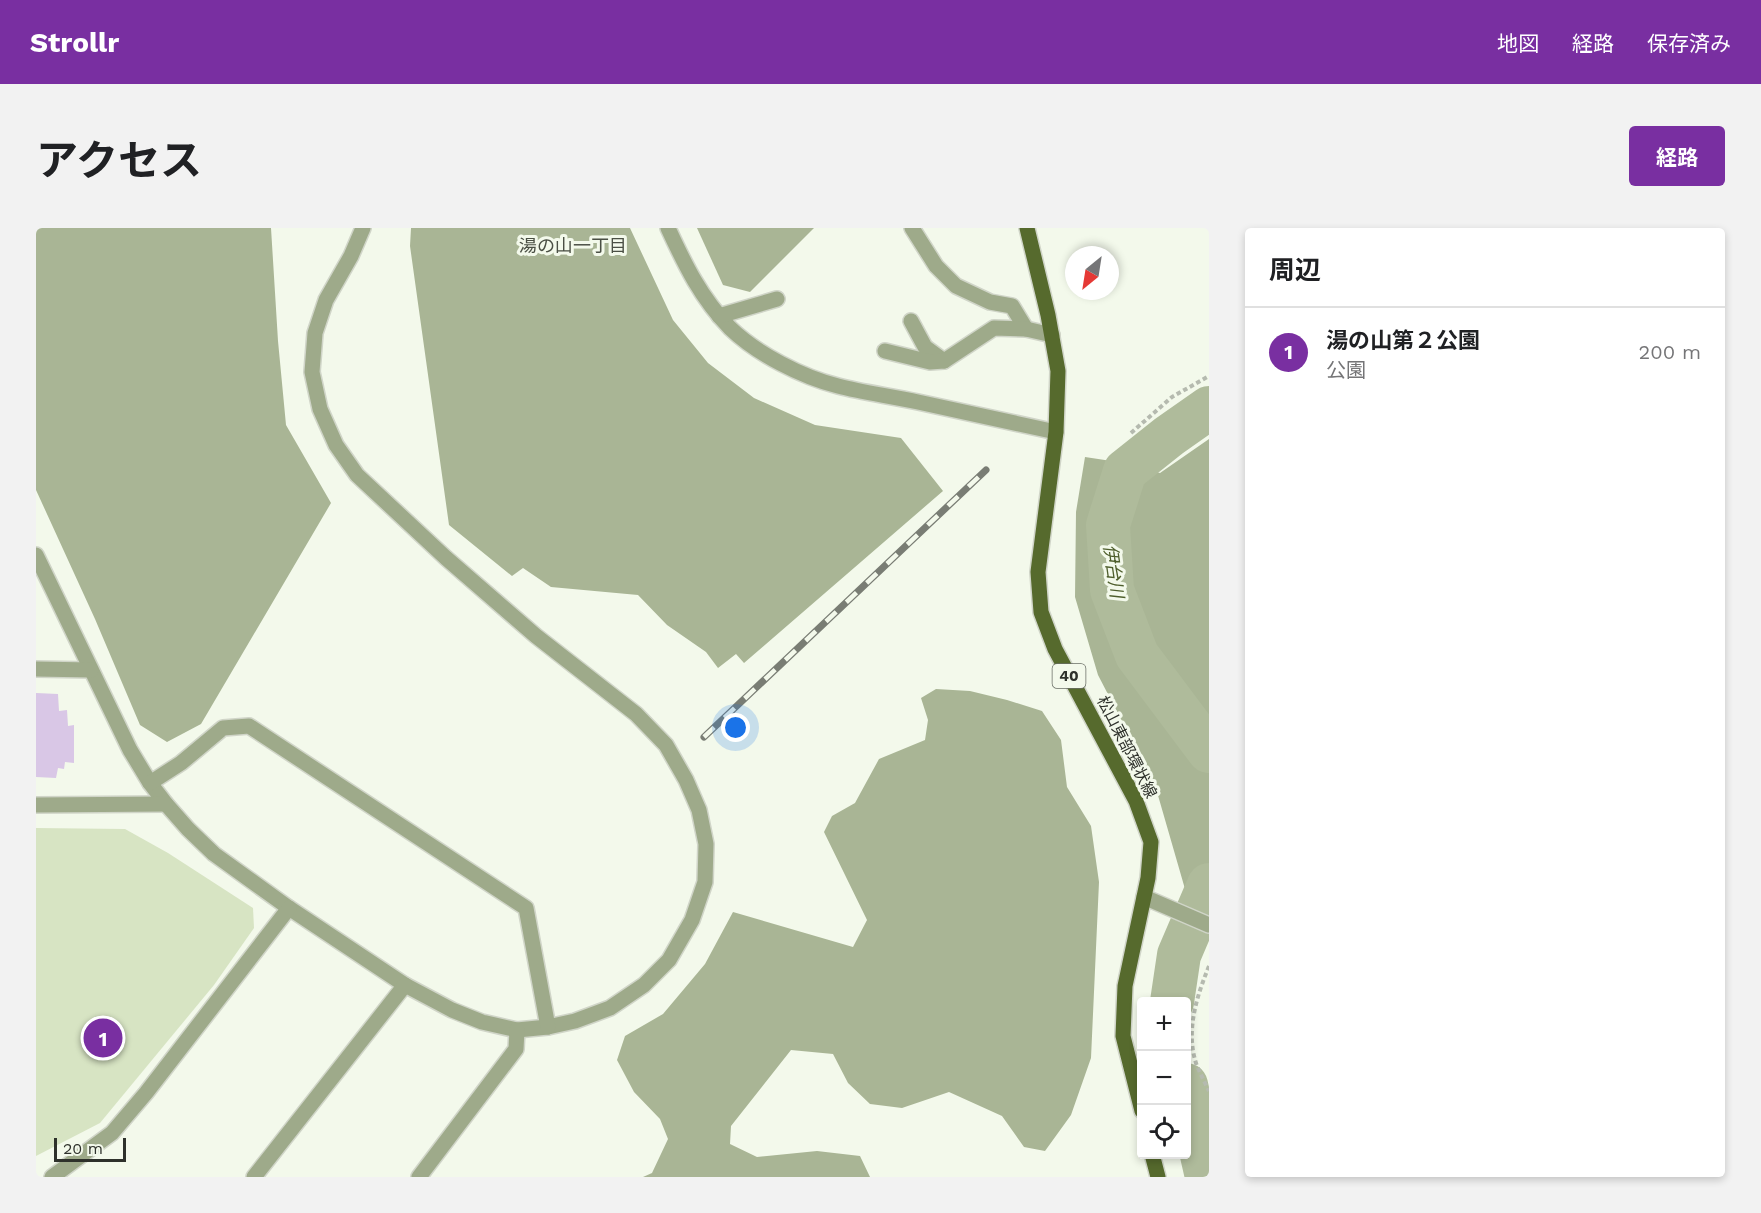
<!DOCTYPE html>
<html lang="ja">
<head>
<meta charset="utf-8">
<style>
	body { margin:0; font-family:"Work Sans","Noto Sans JP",sans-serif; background:#f2f2f2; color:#202124 }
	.controls { position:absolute; right:18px; bottom:18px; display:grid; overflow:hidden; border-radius:6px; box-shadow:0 3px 9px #0003 }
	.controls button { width:54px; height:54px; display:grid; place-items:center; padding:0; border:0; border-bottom:2px solid #e0e0e0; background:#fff; color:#202124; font:30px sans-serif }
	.compass { position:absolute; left:1029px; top:18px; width:54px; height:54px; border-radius:50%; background:#fff; box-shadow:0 3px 9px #0003; rotate:210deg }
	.scale { position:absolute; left:18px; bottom:15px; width:72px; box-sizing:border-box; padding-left:6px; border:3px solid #2e312b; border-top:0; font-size:16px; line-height:21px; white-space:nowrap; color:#2e312b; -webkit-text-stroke:4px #f3f9eb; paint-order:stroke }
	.you { position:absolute; left:700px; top:500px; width:21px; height:21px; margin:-15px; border:4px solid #fff; border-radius:50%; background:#1a73e8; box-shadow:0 0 0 9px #1a73e833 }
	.badge { display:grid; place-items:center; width:39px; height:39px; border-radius:50%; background:#792fa1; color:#fff; font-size:20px; font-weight:700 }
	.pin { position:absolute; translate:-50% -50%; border:3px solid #fff; box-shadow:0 2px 6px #0006 }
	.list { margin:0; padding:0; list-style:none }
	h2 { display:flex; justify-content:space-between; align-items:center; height:78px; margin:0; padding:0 24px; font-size:26px }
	h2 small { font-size:20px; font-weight:400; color:#757577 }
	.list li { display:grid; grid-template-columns:39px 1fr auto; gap:18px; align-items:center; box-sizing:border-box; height:90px; padding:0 24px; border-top:2px solid #e0e0e0 }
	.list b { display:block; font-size:22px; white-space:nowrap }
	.list p { margin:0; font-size:20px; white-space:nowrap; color:#757577 }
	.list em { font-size:20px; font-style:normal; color:#757577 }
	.icon { flex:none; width:33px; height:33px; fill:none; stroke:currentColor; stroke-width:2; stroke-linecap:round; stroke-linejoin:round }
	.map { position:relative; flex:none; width:1173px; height:949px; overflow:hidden; border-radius:6px }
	header { display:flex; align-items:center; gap:36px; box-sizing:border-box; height:84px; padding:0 30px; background:#792fa1; color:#fff }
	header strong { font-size:28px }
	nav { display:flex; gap:33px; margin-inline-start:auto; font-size:21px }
	.intro { display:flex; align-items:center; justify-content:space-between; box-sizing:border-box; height:144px; padding:0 36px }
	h1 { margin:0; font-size:42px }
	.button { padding:15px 27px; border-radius:6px; background:#792fa1; color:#fff; font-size:21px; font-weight:700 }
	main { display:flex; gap:36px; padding:0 36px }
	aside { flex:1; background:#fff; border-radius:6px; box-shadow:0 3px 9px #0003 }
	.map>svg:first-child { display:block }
	.green { fill:#d7e4c3 }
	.forest { fill:#a9b595 }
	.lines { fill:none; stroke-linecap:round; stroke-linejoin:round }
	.river { stroke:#afbb9b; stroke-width:44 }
	.building { fill:#d9c7e6 }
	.minor-casing { stroke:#d0d5c8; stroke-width:18 }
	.major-casing { stroke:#d0d5c8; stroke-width:18 }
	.path { stroke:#b5baaf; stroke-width:4; stroke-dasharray:4.5 3; stroke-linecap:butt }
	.minor { stroke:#9eaa8a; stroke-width:15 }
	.major { stroke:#566a2d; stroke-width:15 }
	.rail-casing { stroke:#797d74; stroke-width:7 }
	.rail { stroke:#f3f9eb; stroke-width:4.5; stroke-dasharray:14; stroke-linecap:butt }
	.labels { text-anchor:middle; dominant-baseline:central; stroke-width:6; stroke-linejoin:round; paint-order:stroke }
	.shield { fill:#f3f9eb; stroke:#696d65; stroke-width:1.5 }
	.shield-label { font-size:15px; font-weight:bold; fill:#2e312b }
	.street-label { font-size:16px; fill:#2e312b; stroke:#f3f9eb }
	.neighbourhood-label { font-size:18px; fill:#4a4f44; stroke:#f3f9eb }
	.water-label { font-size:18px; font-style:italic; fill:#4e5e2c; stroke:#f3f9eb }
</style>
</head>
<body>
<header>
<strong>Strollr</strong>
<nav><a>地図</a><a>経路</a><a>保存済み</a></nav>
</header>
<div class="intro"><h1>アクセス</h1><a class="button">経路</a></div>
<main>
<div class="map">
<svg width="1173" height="949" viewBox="0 0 1173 949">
	<rect width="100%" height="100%" fill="#f3f9eb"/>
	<path class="green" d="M 0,600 L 89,601 L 132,625 L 217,680 L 218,700 L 178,757 L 64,895 L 0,928 Z"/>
	<g class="forest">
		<path d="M 0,0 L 235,0 L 242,113 L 250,197 L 295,275 L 165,496 L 131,514 L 104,497 L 59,391 L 0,262 Z"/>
		<path d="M 375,0 L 594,0 L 637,92 L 672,135 L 718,170 L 779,197 L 865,210 L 907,263 L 708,435 L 700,426 L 682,440 L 670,424 L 631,397 L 602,367 L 515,359 L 487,340 L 476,348 L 413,297 L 374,18 Z"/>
		<path d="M 661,0 L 778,0 L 714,64 L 687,57 Z"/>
		<path d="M 1173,211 L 1173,671 L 1149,661 L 1119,557 L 1062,447 L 1039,369 L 1040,284 L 1049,229 L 1082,234 L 1124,245 Z"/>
		<path d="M 900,461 L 934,463 L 971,472 L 1006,483 L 1025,512 L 1031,559 L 1055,598 L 1063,654 L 1055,830 L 1035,887 L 1009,923 L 988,919 L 966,888 L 913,864 L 866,880 L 834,876 L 812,855 L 797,826 L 755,822 L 695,898 L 694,916 L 721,929 L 781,923 L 824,928 L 834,949 L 607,949 L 616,945 L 632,911 L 624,891 L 598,864 L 581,832 L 589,808 L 627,786 L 669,736 L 697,684 L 817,719 L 831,692 L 788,604 L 796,588 L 819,575 L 843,531 L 889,512 L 892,492 L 885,470 Z"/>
	</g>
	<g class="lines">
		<g class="river">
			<path d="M 1173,180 L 1133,208 L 1089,243 L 1072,297 L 1076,362 L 1101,427 L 1173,523"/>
			<path d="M 1136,774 L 1143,727 L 1173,657"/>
			<path d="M 1150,857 L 1171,949"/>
		</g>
	</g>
	<path class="building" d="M 0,465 L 22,466 L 23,483 L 31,482 L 32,498 L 38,497 L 38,535 L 29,534 L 28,541 L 22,540 L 20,550 L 0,549 Z"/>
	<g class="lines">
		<g class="minor-casing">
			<g id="minor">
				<path d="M 632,0 C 649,37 665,70 694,100 C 721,126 766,149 802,158 C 828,165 856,168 882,174 C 928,184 974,194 1020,204"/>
				<path d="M 876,0 L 900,38 L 920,58 L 954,74 L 976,78 L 990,101"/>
				<path d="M 683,88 L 741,71"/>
				<path d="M 875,93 L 889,119 L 908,133"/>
				<path d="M 849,123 L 894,134 L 908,133 L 958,100 L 990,101 L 1016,107"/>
				<path d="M 0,327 L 94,522 L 114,555 L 130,576 L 152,601 L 178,626 L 253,680 L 369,757 L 416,782 L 446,794 L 481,802 L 512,799 L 539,793 L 574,780 L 608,757 L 633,732 L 656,692 L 669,654 L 670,616 L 663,582 L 650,552 L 630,517 L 600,486 L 500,408 L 410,330 L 321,247 L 300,217 L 284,181 L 276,144 L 279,105 L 290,72 L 315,28 L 327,0"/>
				<path d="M 0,441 L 55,442"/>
				<path d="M 114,555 L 145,535 L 187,500 L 213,498 L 490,680 L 512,799"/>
				<path d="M 0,577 L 130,576"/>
				<path d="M 1108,669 L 1173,697"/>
				<path d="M 16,949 L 76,905 L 110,865 L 253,680"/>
				<path d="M 218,949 L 369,757"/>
				<path d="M 383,949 L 480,821 L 481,802"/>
			</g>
		</g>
		<g class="major-casing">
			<g id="major">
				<path d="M 991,0 L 1012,87 L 1022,143 L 1020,204 L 1002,344 L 1005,384 L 1019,421 L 1100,573 L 1115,614 L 1112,650 L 1089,758 L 1087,808 L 1106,883"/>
				<path d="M 1116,926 L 1122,949"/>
			</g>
		</g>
		<g class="path">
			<path d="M 1095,205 L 1136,169 L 1173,148"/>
			<path d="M 1173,738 C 1160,770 1149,805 1161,838 C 1165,847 1169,855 1173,863"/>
		</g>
		<use href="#minor" class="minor"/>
		<use href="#major" class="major"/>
		<g class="rail-casing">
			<path id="rail" d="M 668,509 L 950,242"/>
		</g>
		<use href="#rail" class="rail"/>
	</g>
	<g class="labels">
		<rect class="shield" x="1016.5" y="436" width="33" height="24" rx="4.5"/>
		<g class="shield-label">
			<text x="1033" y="448">40</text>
		</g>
		<g class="street-label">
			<text transform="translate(1091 519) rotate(63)">松山東部環状線</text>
		</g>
		<g class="neighbourhood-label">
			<text x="537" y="17">湯の山一丁目</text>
		</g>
		<g class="water-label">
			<text transform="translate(1078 343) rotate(82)">伊台川</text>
		</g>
	</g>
</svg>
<div class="controls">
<button>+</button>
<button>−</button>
<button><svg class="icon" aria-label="locate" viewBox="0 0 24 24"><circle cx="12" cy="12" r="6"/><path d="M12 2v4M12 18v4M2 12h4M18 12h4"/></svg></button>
</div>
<svg class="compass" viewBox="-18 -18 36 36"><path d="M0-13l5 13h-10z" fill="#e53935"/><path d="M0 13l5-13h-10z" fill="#757577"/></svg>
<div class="scale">20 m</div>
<div class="you"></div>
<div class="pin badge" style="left:67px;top:810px">1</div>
</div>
<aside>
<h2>周辺<small></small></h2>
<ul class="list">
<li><span class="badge">1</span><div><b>湯の山第２公園</b><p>公園</p></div><em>200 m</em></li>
</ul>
</aside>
</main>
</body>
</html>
